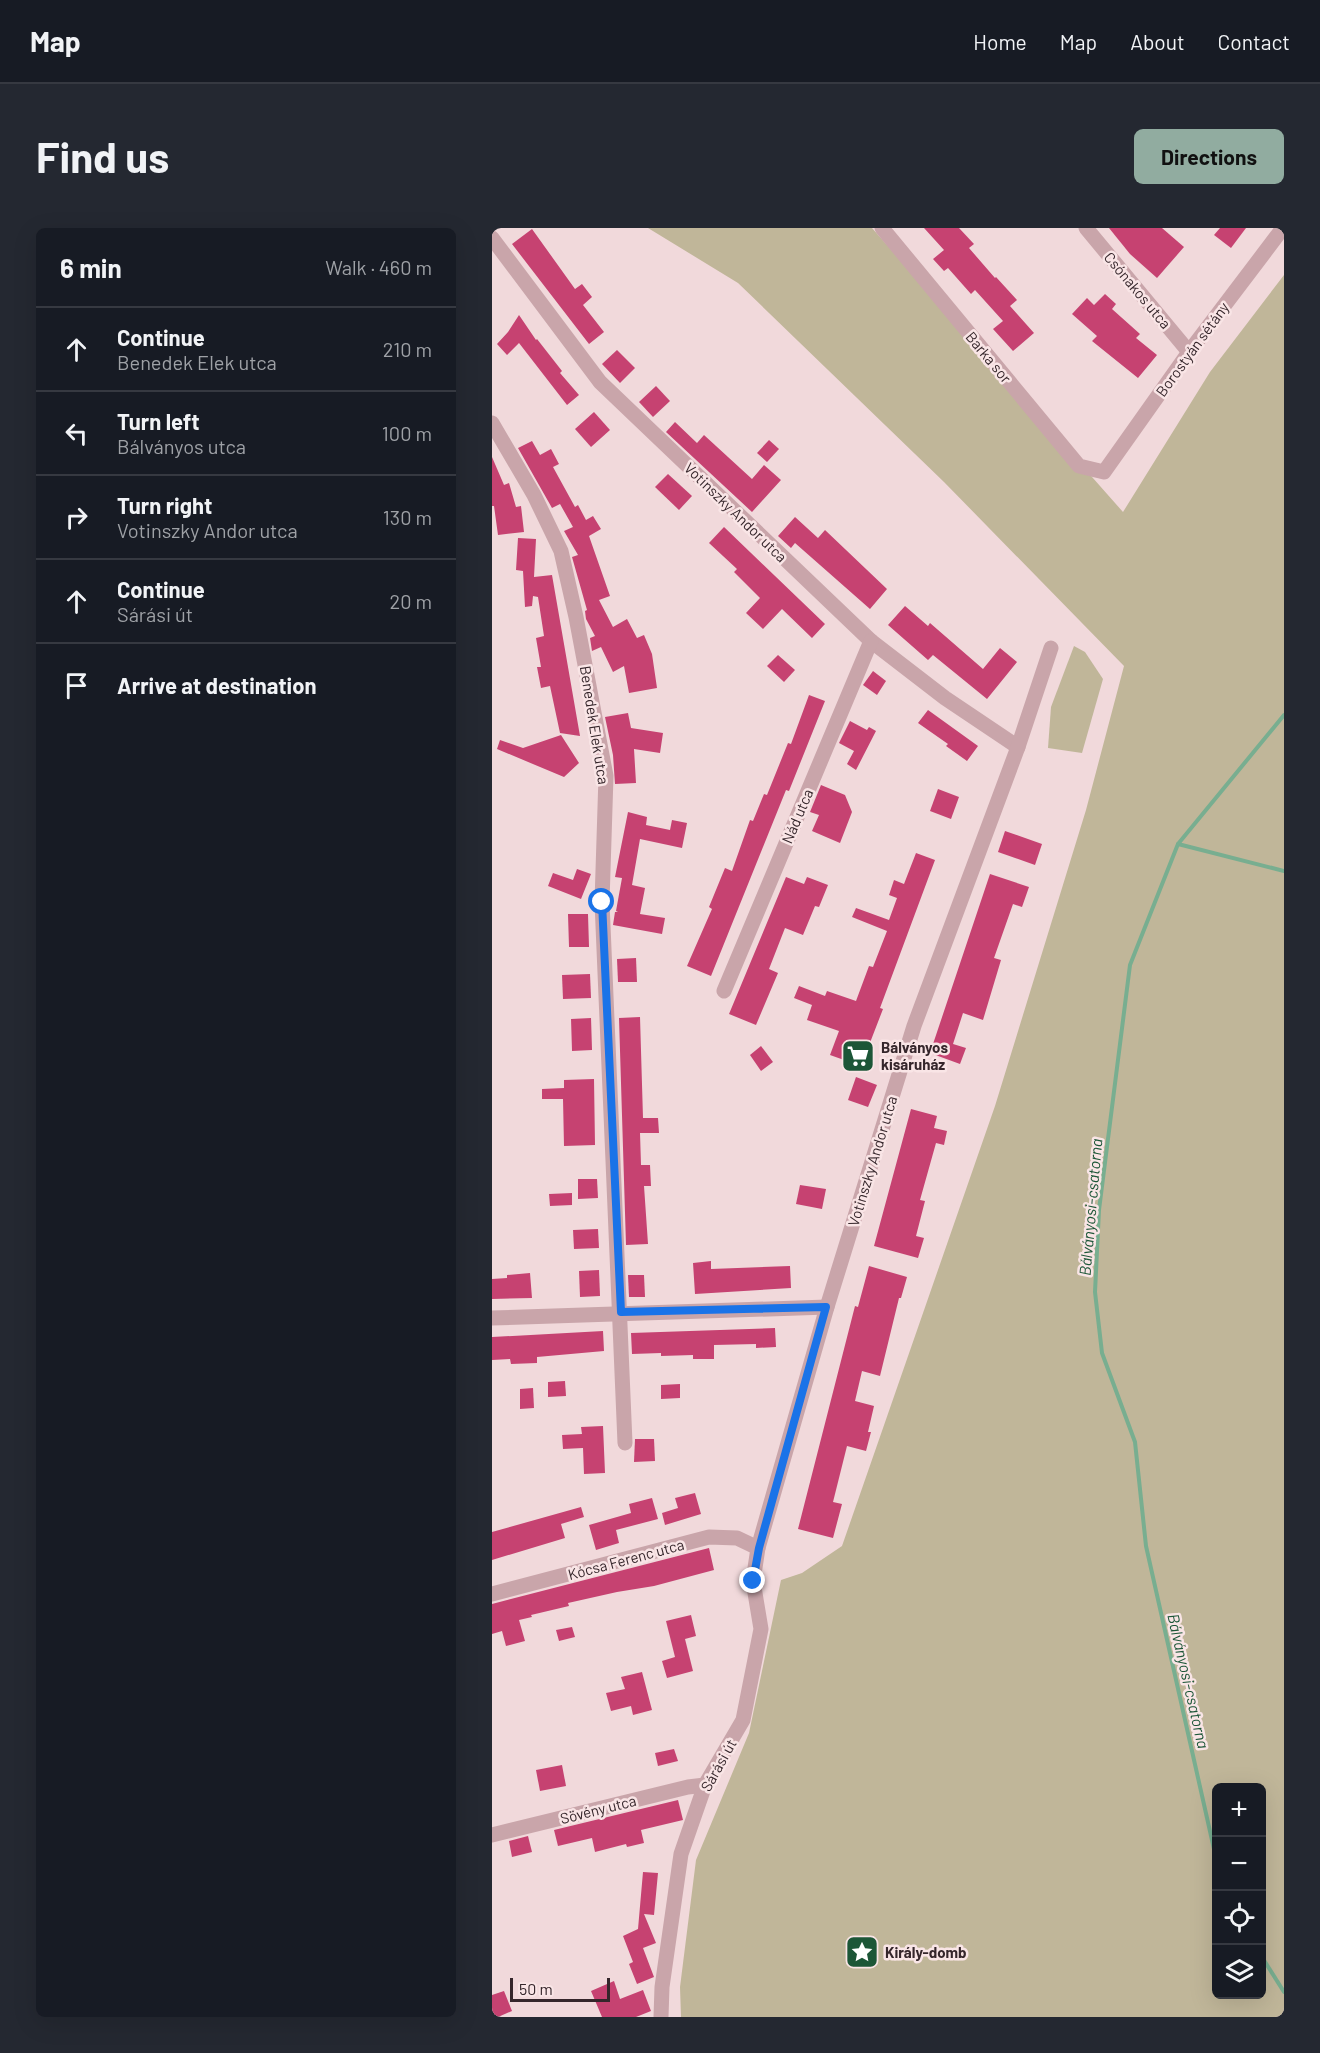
<!DOCTYPE html>
<html lang="en">
<head>
<meta charset="utf-8">
<style>
	body { margin:0; font-family:Barlow,sans-serif; background:#242831; color:#f1f3f6 }
	.controls { position:absolute; right:18px; bottom:18px; display:grid; overflow:hidden; border-radius:9px; box-shadow:0 6px 24px #0002 }
	.controls button { width:54px; height:54px; display:grid; place-items:center; padding:0; border:0; border-bottom:2px solid #363941; background:#171b24; color:#f1f3f6; font:30px sans-serif }
	.scale { position:absolute; left:18px; bottom:15px; width:100px; box-sizing:border-box; padding-left:6px; border:3px solid #35262b; border-top:0; font-size:16px; line-height:21px; white-space:nowrap; color:#35262b; -webkit-text-stroke:4px #f9e5e6; paint-order:stroke }
	.stop { position:absolute; width:18px; height:18px; margin:-14px; border:4px solid #1a73e8; border-radius:50%; background:#fff }
	.stop.end { background:#1a73e8; border-color:#fff; box-shadow:0 2px 6px #0008 }
	.list { margin:0; padding:0; list-style:none }
	h2 { display:flex; justify-content:space-between; align-items:center; height:78px; margin:0; padding:0 24px; font-size:26px }
	h2 small { font-size:20px; font-weight:400; color:#9ea1a6 }
	.list li { display:grid; grid-template-columns:39px 1fr auto; gap:18px; align-items:center; box-sizing:border-box; height:84px; padding:0 24px; border-top:2px solid #363941 }
	.list b { display:block; font-size:22px; white-space:nowrap }
	.list p { margin:0; font-size:20px; white-space:nowrap; color:#9ea1a6 }
	.list em { font-size:20px; font-style:normal; color:#9ea1a6 }
	.icon { flex:none; width:33px; height:33px; fill:none; stroke:currentColor; stroke-width:2; stroke-linecap:round; stroke-linejoin:round }
	.map { position:relative; flex:none; width:792px; height:1789px; overflow:hidden; border-radius:9px }
	header { display:flex; align-items:center; gap:36px; box-sizing:border-box; height:84px; padding:0 30px; background:#171b24; border-bottom:2px solid #363941 }
	header strong { font-size:28px }
	nav { display:flex; gap:33px; margin-inline-start:auto; font-size:21px }
	.intro { display:flex; align-items:center; justify-content:space-between; box-sizing:border-box; height:144px; padding:0 36px }
	h1 { margin:0; font-size:42px }
	.button { padding:15px 27px; border-radius:9px; background:#91aca0; color:#111; font-size:21px; font-weight:700 }
	main { display:flex; gap:36px; padding:0 36px }
	aside { flex:1; background:#171b24; border-radius:9px; box-shadow:0 6px 24px #0002 }
	.map>svg:first-child { display:block }
	.green { fill:#c0b699; fill-rule:evenodd }
	.lines { fill:none; stroke-linecap:round; stroke-linejoin:round }
	.stream { stroke:#78ae90; stroke-width:4 }
	.building { fill:#c64271 }
	.street { stroke:#c9a5aa; stroke-width:15 }
	.route { stroke:#1a73e8; stroke-width:8 }
	.labels { text-anchor:middle; dominant-baseline:central; stroke-width:5; stroke-linejoin:round; paint-order:stroke }
	.street-label { font-size:15px; fill:#35262b; stroke:#f9e5e6 }
	.poi-label { font-size:15px; font-weight:bold; fill:#35262b; stroke:#f9e5e6; text-anchor:start }
	.water-label { font-size:16px; font-style:italic; fill:#1c5637; stroke:#f9e5e6 }
</style>
</head>
<body>
<header>
<strong>Map</strong>
<nav><a>Home</a><a>Map</a><a>About</a><a>Contact</a></nav>
</header>
<div class="intro"><h1>Find us</h1><a class="button">Directions</a></div>
<main>
<aside>
<h2>6 min<small>Walk · 460 m</small></h2>
<ul class="list">
<li><svg class="icon" aria-label="ahead" viewBox="0 0 24 24"><path d="M12 20V5M6 11l6-6 6 6"/></svg><div><b>Continue</b><p>Benedek Elek utca</p></div><em>210 m</em></li>
<li><svg class="icon" aria-label="left" viewBox="0 0 24 24"><path d="M17 20v-9H6M10 6l-5 5 5 5"/></svg><div><b>Turn left</b><p>Bálványos utca</p></div><em>100 m</em></li>
<li><svg class="icon" aria-label="right" viewBox="0 0 24 24"><path d="M7 20v-9h11M14 6l5 5-5 5"/></svg><div><b>Turn right</b><p>Votinszky Andor utca</p></div><em>130 m</em></li>
<li><svg class="icon" aria-label="ahead" viewBox="0 0 24 24"><path d="M12 20V5M6 11l6-6 6 6"/></svg><div><b>Continue</b><p>Sárási út</p></div><em>20 m</em></li>
<li><svg class="icon" aria-label="arrive" viewBox="0 0 24 24"><path d="M6 21V4h12l-3 4 3 4H6"/></svg><div><b>Arrive at destination</b></div></li>
</ul>
</aside>
<div class="map">
<svg width="792" height="1789" viewBox="0 0 792 1789">
	<rect width="100%" height="100%" fill="#f1d9db"/>
	<g class="green">
		<path d="M 156,0 L 380,0 L 631,284 L 718,144 L 792,47 L 792,1789 L 189,1789 L 188,1759 L 204,1632 L 257,1505 L 289,1352 L 310,1345 L 350,1318 L 503,878 L 594,582 L 632,438 L 452,254 L 246,55 ZM 724,1560 L 770,1560 L 770,1766 L 724,1766 Z"/>
		<path d="M 582,418 L 593,424 L 611,451 L 590,525 L 556,520 L 559,479 Z"/>
	</g>
	<g class="lines">
		<g class="stream">
			<path d="M 686,616 L 792,643"/>
			<path d="M 724,1630 L 654,1318 L 643,1214 L 610,1125 L 603,1064 L 607,982 L 638,737 L 686,616 L 792,487"/>
			<path d="M 770,1729 L 792,1764"/>
		</g>
	</g>
	<g class="building">
		<path d="M 432,0 L 467,0 L 482,16 L 477,20 L 503,50 L 504,49 L 525,72 L 518,78 L 542,105 L 521,123 L 501,101 L 511,93 L 483,62 L 479,66 L 456,40 L 452,43 L 441,31 L 452,22 Z"/>
		<path d="M 617,0 L 670,0 L 692,19 L 665,50 L 638,26 Z"/>
		<path d="M 728,0 L 754,0 L 739,20 L 722,7 Z"/>
		<path d="M 40,1 L 83,61 L 90,56 L 100,69 L 91,77 L 112,104 L 97,116 L 20,16 Z"/>
		<path d="M 613,66 L 624,76 L 620,81 L 648,106 L 644,110 L 665,127 L 646,150 L 600,113 L 605,108 L 580,86 L 595,70 L 602,77 Z"/>
		<path d="M 27,87 L 44,112 L 45,111 L 70,143 L 68,145 L 87,167 L 75,177 L 27,115 L 15,127 L 5,116 L 16,104 Z"/>
		<path d="M 125,122 L 143,140 L 128,155 L 110,136 Z"/>
		<path d="M 164,158 L 178,173 L 161,189 L 147,174 Z"/>
		<path d="M 102,184 L 118,202 L 99,219 L 83,201 Z"/>
		<path d="M 183,194 L 205,215 L 212,207 L 260,251 L 272,237 L 289,252 L 260,284 L 174,204 Z"/>
		<path d="M 277,212 L 287,221 L 275,234 L 265,225 Z"/>
		<path d="M 40,213 L 48,227 L 59,221 L 67,236 L 61,239 L 83,279 L 86,277 L 94,292 L 101,288 L 109,301 L 97,308 L 118,368 L 107,372 L 121,399 L 135,391 L 145,410 L 152,407 L 160,426 L 165,460 L 137,465 L 132,438 L 121,444 L 109,419 L 100,423 L 98,410 L 103,408 L 94,391 L 93,383 L 95,382 L 80,329 L 86,327 L 72,303 L 81,299 L 68,276 L 60,280 L 26,220 Z"/>
		<path d="M 0,229 L 12,257 L 17,255 L 24,279 L 29,278 L 32,304 L 6,307 L 2,278 L 0,278 Z"/>
		<path d="M 176,246 L 200,268 L 187,282 L 163,259 Z"/>
		<path d="M 303,289 L 326,310 L 333,302 L 395,361 L 378,381 L 303,315 L 299,320 L 286,308 Z"/>
		<path d="M 232,299 L 333,396 L 320,410 L 290,381 L 271,401 L 254,385 L 268,370 L 242,344 L 245,341 L 217,315 Z"/>
		<path d="M 26,310 L 44,311 L 42,349 L 60,347 L 88,508 L 68,505 L 58,458 L 49,460 L 45,439 L 49,439 L 44,410 L 52,408 L 46,369 L 41,368 L 40,378 L 33,379 L 31,343 L 24,342 Z"/>
		<path d="M 413,378 L 436,398 L 438,395 L 491,441 L 508,420 L 525,434 L 495,471 L 441,427 L 436,432 L 396,397 Z"/>
		<path d="M 286,427 L 303,442 L 292,454 L 275,438 Z"/>
		<path d="M 381,443 L 394,453 L 385,467 L 371,457 Z"/>
		<path d="M 317,467 L 333,473 L 297,563 L 294,562 L 219,748 L 195,738 L 220,681 L 217,679 L 233,640 L 240,643 L 258,592 L 261,593 L 272,566 L 275,567 L 296,515 L 299,516 Z"/>
		<path d="M 436,482 L 486,518 L 475,533 L 454,518 L 456,516 L 426,495 Z"/>
		<path d="M 136,485 L 139,500 L 171,505 L 168,525 L 142,521 L 144,555 L 123,556 L 121,527 L 113,489 Z"/>
		<path d="M 358,493 L 375,502 L 377,499 L 384,503 L 364,542 L 355,536 L 362,523 L 347,515 Z"/>
		<path d="M 69,507 L 87,535 L 72,549 L 5,521 L 8,512 L 31,520 Z"/>
		<path d="M 329,557 L 353,567 L 360,584 L 348,615 L 320,603 L 327,587 L 318,584 Z"/>
		<path d="M 446,561 L 467,569 L 459,591 L 438,583 Z"/>
		<path d="M 136,584 L 155,589 L 154,597 L 178,602 L 180,592 L 195,595 L 190,620 L 148,611 L 140,657 L 153,660 L 148,686 L 173,690 L 170,706 L 121,697 L 123,684 L 126,684 L 124,683 L 130,650 L 123,649 Z"/>
		<path d="M 513,603 L 550,616 L 543,637 L 506,624 Z"/>
		<path d="M 424,625 L 443,632 L 388,780 L 391,781 L 369,838 L 338,827 L 347,803 L 315,792 L 320,777 L 302,770 L 307,758 L 333,768 L 335,763 L 364,773 L 377,738 L 381,739 L 395,703 L 360,689 L 364,680 L 397,692 L 405,670 L 397,667 L 402,652 L 412,656 Z"/>
		<path d="M 85,641 L 99,646 L 89,671 L 56,658 L 61,645 L 81,652 Z"/>
		<path d="M 498,646 L 537,659 L 530,679 L 521,676 L 502,730 L 509,732 L 491,792 L 471,785 L 461,816 L 474,820 L 468,836 L 438,825 Z"/>
		<path d="M 294,649 L 312,656 L 315,649 L 336,657 L 327,679 L 323,678 L 311,707 L 293,700 L 277,741 L 286,745 L 264,797 L 237,786 Z"/>
		<path d="M 76,686 L 96,686 L 97,719 L 77,719 Z"/>
		<path d="M 144,730 L 145,754 L 126,754 L 125,731 Z"/>
		<path d="M 98,746 L 99,770 L 71,771 L 70,747 Z"/>
		<path d="M 148,789 L 151,890 L 166,890 L 167,905 L 148,905 L 149,937 L 158,937 L 159,958 L 152,958 L 156,1016 L 134,1017 L 127,790 Z"/>
		<path d="M 99,790 L 100,822 L 80,823 L 79,791 Z"/>
		<path d="M 269,818 L 281,834 L 269,843 L 258,827 Z"/>
		<path d="M 364,849 L 385,857 L 376,879 L 356,872 Z"/>
		<path d="M 102,851 L 103,917 L 72,918 L 71,871 L 50,871 L 50,861 L 72,860 L 72,852 Z"/>
		<path d="M 419,881 L 445,888 L 442,900 L 455,903 L 452,917 L 444,915 L 428,972 L 433,973 L 424,1008 L 432,1010 L 426,1030 L 382,1018 Z"/>
		<path d="M 86,951 L 105,951 L 106,970 L 86,971 Z"/>
		<path d="M 308,957 L 334,961 L 330,981 L 304,976 Z"/>
		<path d="M 80,965 L 80,977 L 58,978 L 57,966 Z"/>
		<path d="M 106,1001 L 107,1020 L 82,1021 L 81,1002 Z"/>
		<path d="M 219,1033 L 219,1041 L 298,1038 L 299,1060 L 203,1066 L 201,1035 Z"/>
		<path d="M 377,1038 L 415,1049 L 409,1070 L 407,1070 L 388,1148 L 370,1143 L 363,1173 L 382,1178 L 376,1204 L 379,1204 L 374,1223 L 355,1218 L 341,1274 L 350,1276 L 341,1310 L 306,1301 L 363,1078 L 366,1079 Z"/>
		<path d="M 107,1042 L 108,1068 L 88,1069 L 87,1043 Z"/>
		<path d="M 38,1045 L 40,1070 L 0,1071 L 0,1051 L 15,1050 L 15,1047 Z"/>
		<path d="M 136,1047 L 152,1047 L 153,1069 L 137,1069 Z"/>
		<path d="M 283,1100 L 284,1119 L 264,1120 L 264,1116 L 222,1117 L 222,1131 L 201,1131 L 201,1127 L 169,1128 L 169,1125 L 140,1126 L 139,1105 Z"/>
		<path d="M 111,1103 L 112,1123 L 45,1129 L 45,1135 L 19,1136 L 18,1131 L 0,1132 L 0,1109 Z"/>
		<path d="M 73,1153 L 74,1168 L 56,1169 L 56,1154 Z"/>
		<path d="M 188,1156 L 188,1170 L 169,1171 L 169,1157 Z"/>
		<path d="M 41,1160 L 42,1180 L 28,1181 L 28,1161 Z"/>
		<path d="M 111,1198 L 113,1245 L 92,1246 L 91,1220 L 71,1221 L 70,1207 L 90,1206 L 89,1199 Z"/>
		<path d="M 143,1211 L 162,1211 L 163,1233 L 142,1234 Z"/>
		<path d="M 203,1265 L 209,1286 L 173,1297 L 170,1285 L 186,1280 L 183,1270 Z"/>
		<path d="M 160,1270 L 166,1291 L 124,1302 L 127,1315 L 104,1322 L 97,1297 L 139,1285 L 137,1276 Z"/>
		<path d="M 89,1279 L 92,1289 L 69,1296 L 73,1310 L 0,1332 L 0,1304 Z"/>
		<path d="M 217,1320 L 222,1342 L 162,1358 L 125,1364 L 76,1375 L 77,1378 L 39,1387 L 40,1389 L 27,1392 L 33,1413 L 14,1418 L 10,1403 L 0,1406 L 0,1376 Z"/>
		<path d="M 199,1387 L 204,1408 L 193,1411 L 201,1443 L 175,1450 L 170,1433 L 183,1429 L 174,1393 Z"/>
		<path d="M 80,1399 L 83,1409 L 67,1413 L 64,1402 Z"/>
		<path d="M 150,1444 L 160,1482 L 141,1487 L 139,1478 L 119,1483 L 114,1465 L 133,1461 L 129,1449 Z"/>
		<path d="M 182,1521 L 186,1533 L 166,1538 L 163,1525 Z"/>
		<path d="M 70,1537 L 74,1558 L 48,1563 L 44,1542 Z"/>
		<path d="M 186,1572 L 191,1592 L 149,1602 L 152,1615 L 135,1619 L 134,1616 L 103,1624 L 100,1610 L 66,1618 L 62,1602 Z"/>
		<path d="M 36,1608 L 40,1624 L 20,1629 L 17,1613 Z"/>
		<path d="M 151,1644 L 166,1645 L 162,1687 L 152,1686 L 164,1715 L 151,1720 L 162,1749 L 145,1756 L 137,1736 L 141,1734 L 131,1708 L 146,1701 Z"/>
		<path d="M 122,1753 L 128,1771 L 151,1762 L 159,1783 L 144,1789 L 110,1789 L 99,1763 Z"/>
		<path d="M 12,1763 L 20,1783 L 6,1789 L 0,1789 L 0,1767 Z"/>
	</g>
	<g class="lines">
		<g class="street">
			<path d="M 390,0 L 587,238 L 612,244 L 697,124 L 791,0"/>
			<path d="M 594,0 L 697,124"/>
			<path d="M 0,10 L 108,154 L 379,413 L 453,470 L 526,519"/>
			<path d="M 0,195 L 42,267 L 69,323 L 84,389 L 114,548 L 110,674 L 133,1215"/>
			<path d="M 232,763 L 379,413"/>
			<path d="M 0,1090 L 335,1079"/>
			<path d="M 0,1366 L 217,1309 L 245,1310 L 266,1320"/>
			<path d="M 0,1607 L 196,1559 L 213,1557"/>
			<path d="M 169,1789 L 170,1759 L 189,1626 L 213,1557 L 251,1492 L 269,1401 L 261,1353 L 266,1320 L 335,1079 L 422,798 L 526,519 L 559,420"/>
		</g>
	</g>
	<g class="lines">
		<path class="route" d="M 110,674 L 129,1084 L 334,1079 L 267,1320 L 261,1353"/>
	</g>
	<defs>
		<g id="supermarket-square" transform="scale(1.725)"><rect x="-9" y="-9" width="18" height="18" rx="4" fill="#1c5637" stroke="#f9e5e6"/><path d="M-6-5.5h2.5l.6 2H6L4.5 2H-2.5L-4.4-4H-6ZM-1.5 3.2a1.3 1.3 0 1 0 .1 0ZM3 3.2a1.3 1.3 0 1 0 .1 0Z" fill="#fff"/></g>
		<g id="sight-square" transform="scale(1.725)"><rect x="-9" y="-9" width="18" height="18" rx="4" fill="#1c5637" stroke="#f9e5e6"/><path d="M0-6L1.8-2.2L6-1.7L2.9 1.2L3.7 5.4L0 3.3L-3.7 5.4L-2.9 1.2L-6-1.7L-1.8-2.2Z" fill="#fff"/></g>
	</defs>
	<g fill-rule="evenodd">
		<use href="#supermarket-square" x="366" y="828"/>
		<use href="#sight-square" x="370" y="1724"/>
	</g>
	<g class="labels">
		<g class="street-label">
			<text transform="translate(646 62) rotate(50)">Csónakos utca</text>
			<text transform="translate(700 121) rotate(-54)">Borostyán sétány</text>
			<text transform="translate(497 129) rotate(50)">Barka sor</text>
			<text transform="translate(244 284) rotate(44)">Votinszky Andor utca</text>
			<text transform="translate(103 497) rotate(81)">Benedek Elek utca</text>
			<text transform="translate(305 588) rotate(-67)">Nád utca</text>
			<text transform="translate(380 933) rotate(-73)">Votinszky Andor utca</text>
			<text transform="translate(134 1331) rotate(-15)">Kócsa Ferenc utca</text>
			<text transform="translate(226 1537) rotate(-61)">Sárási út</text>
			<text transform="translate(106 1581) rotate(-14)">Sövény utca</text>
		</g>
		<g class="poi-label">
			<text x="389" y="819">Bálványos<tspan x="389" dy="17">kisáruház</tspan></text>
			<text x="393" y="1724">Király-domb</text>
		</g>
		<g class="water-label">
			<text transform="translate(598 979) rotate(-85)">Bálványosi-csatorna</text>
			<text transform="translate(697 1453) rotate(77)">Bálványosi-csatorna</text>
		</g>
	</g>
</svg>
<div class="controls">
<button>+</button>
<button>−</button>
<button><svg class="icon" aria-label="locate" viewBox="0 0 24 24"><circle cx="12" cy="12" r="6"/><path d="M12 2v4M12 18v4M2 12h4M18 12h4"/></svg></button>
<button><svg class="icon" aria-label="layers" viewBox="0 0 24 24"><path d="M12 4l9 5-9 5-9-5zM3 14l9 5 9-5"/></svg></button>
</div>
<div class="scale">50 m</div>
<div class="stop" style="left:110px;top:674px"></div>
<div class="stop end" style="left:261px;top:1353px"></div>
</div>
</main>
</body>
</html>
